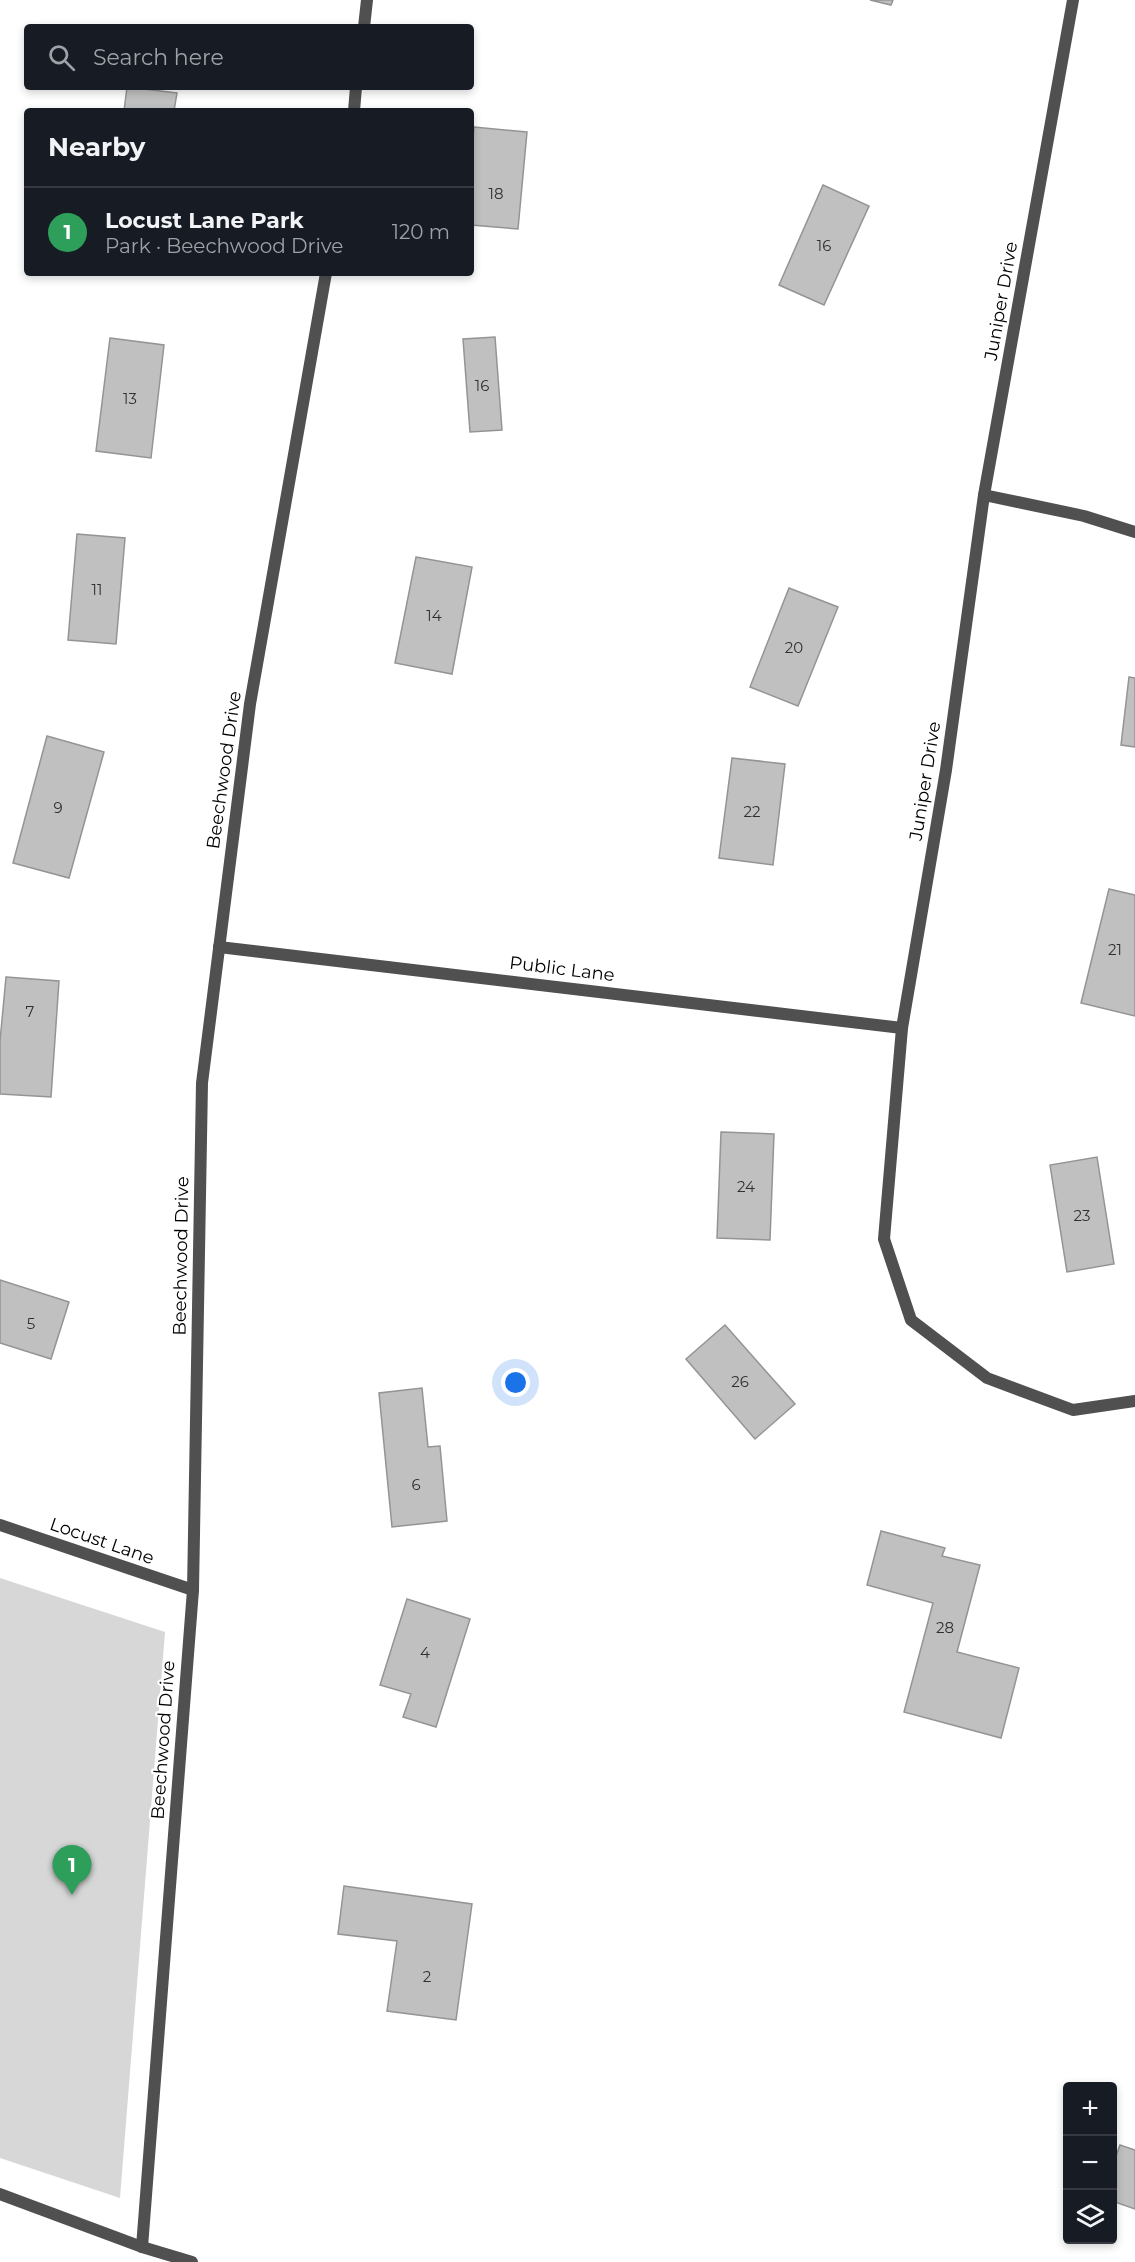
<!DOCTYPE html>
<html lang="en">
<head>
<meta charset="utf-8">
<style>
	body { margin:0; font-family:Montserrat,sans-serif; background:#20242c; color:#f1f3f6 }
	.controls { position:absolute; right:18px; bottom:18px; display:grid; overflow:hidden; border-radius:6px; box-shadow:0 3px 9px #0003 }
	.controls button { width:54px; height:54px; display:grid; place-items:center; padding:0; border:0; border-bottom:2px solid #363941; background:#171b24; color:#f1f3f6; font:30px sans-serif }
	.you { position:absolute; left:516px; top:1383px; width:21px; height:21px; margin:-15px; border:4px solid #fff; border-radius:50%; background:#1a73e8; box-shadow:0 0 0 9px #1a73e833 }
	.badge { display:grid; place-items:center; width:39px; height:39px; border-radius:50%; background:#0b8043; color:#fff; font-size:20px; font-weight:700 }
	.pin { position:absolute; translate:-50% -50px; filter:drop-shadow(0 2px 3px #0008) }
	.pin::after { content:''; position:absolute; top:32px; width:21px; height:18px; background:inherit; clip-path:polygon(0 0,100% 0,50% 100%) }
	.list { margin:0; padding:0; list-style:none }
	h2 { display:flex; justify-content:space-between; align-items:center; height:78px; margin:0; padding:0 24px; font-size:26px }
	h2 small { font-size:20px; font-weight:400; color:#9ea1a6 }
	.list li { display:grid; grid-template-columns:39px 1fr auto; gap:18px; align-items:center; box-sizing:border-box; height:90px; padding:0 24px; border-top:2px solid #363941 }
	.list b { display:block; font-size:22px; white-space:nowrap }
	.list p { margin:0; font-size:20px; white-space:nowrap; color:#9ea1a6 }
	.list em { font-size:20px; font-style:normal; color:#9ea1a6 }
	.icon { flex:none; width:33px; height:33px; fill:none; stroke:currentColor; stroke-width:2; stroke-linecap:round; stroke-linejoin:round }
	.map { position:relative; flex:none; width:1135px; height:2262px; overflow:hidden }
	.search { position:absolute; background:#171b24; box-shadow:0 3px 9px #0003; left:24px; top:24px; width:450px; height:66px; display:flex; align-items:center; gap:15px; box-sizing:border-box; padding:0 21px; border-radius:6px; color:#9ea1a6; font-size:22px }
	.panel { position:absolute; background:#171b24; box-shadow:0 3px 9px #0003; left:24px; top:108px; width:450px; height:168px; border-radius:6px }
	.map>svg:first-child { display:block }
	.green { fill:#d7d7d7 }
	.building { fill:#c0c0c0; stroke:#949494; stroke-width:1.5 }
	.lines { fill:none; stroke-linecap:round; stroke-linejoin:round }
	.minor { stroke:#505050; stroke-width:12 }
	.tertiary { stroke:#505050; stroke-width:12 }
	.labels { text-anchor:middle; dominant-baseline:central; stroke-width:4.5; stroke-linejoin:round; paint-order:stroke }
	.number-label { font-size:15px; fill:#303030 }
	.street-label { font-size:18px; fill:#000; stroke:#fff }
</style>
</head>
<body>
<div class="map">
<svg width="1135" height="2262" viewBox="0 0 1135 2262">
	<rect width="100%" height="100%" fill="#fff"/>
	<path class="green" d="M 0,1578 L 165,1632 L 120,2198 L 0,2158 Z"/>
	<g class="building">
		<path d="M 870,0 L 893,0 L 891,5 Z"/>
		<path d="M 127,87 L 177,93 L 174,111 L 124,111 Z"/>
		<path d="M 474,127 L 527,132 L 518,229 L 471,225 L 471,161 Z"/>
		<path d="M 823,185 L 869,206 L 824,305 L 779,285 Z"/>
		<path d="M 495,337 L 502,430 L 470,432 L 463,339 Z"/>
		<path d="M 110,338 L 164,345 L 151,458 L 96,451 Z"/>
		<path d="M 77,534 L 125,538 L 116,644 L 68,640 Z"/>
		<path d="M 416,557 L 472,567 L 452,674 L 395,663 Z"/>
		<path d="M 789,588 L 838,607 L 798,706 L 750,687 Z"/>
		<path d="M 1129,677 L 1135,678 L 1135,747 L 1121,745 Z"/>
		<path d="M 47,736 L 104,752 L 69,878 L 13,863 Z"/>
		<path d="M 732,758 L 785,764 L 773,865 L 719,858 Z"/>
		<path d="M 1109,889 L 1135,895 L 1135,1016 L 1081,1003 Z"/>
		<path d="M 6,977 L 59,981 L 51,1097 L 0,1094 L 0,1041 Z"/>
		<path d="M 721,1132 L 774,1134 L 770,1240 L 717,1238 Z"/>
		<path d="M 1097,1157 L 1114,1264 L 1067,1272 L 1050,1165 Z"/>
		<path d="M 0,1280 L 69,1302 L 51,1359 L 0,1343 Z"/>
		<path d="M 725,1325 L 795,1404 L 755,1439 L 686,1359 Z"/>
		<path d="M 422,1388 L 428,1447 L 440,1446 L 447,1521 L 392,1527 L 379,1393 Z"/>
		<path d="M 881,1531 L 945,1548 L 942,1556 L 980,1565 L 957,1652 L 1019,1668 L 1001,1738 L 904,1712 L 933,1603 L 867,1585 Z"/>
		<path d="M 407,1599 L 470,1619 L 436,1727 L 403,1717 L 411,1694 L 380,1685 Z"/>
		<path d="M 344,1886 L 472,1904 L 456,2020 L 387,2011 L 397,1941 L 338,1934 Z"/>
		<path d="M 1120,2145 L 1135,2150 L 1135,2209 L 1112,2201 L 1112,2167 Z"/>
	</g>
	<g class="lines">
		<g class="minor">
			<path d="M 1073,0 L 984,495 L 946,770 L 902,1028 L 884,1239 L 911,1320 L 987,1378 L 1073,1410 L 1135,1401"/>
			<path d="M 364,27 L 367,0"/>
			<path d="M 354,111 L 356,87"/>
			<path d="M 984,495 L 1084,516 L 1135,532"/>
			<path d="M 219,947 L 902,1028"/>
			<path d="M 0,1525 L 193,1590"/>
			<path d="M 142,2247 L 193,1590 L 202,1083 L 250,704 L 326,273"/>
		</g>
		<path class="tertiary" d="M 0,2194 L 142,2247 L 192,2262"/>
	</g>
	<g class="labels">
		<g class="number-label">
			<text x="496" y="193">18</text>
			<text x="824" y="245">16</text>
			<text x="482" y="385">16</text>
			<text x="130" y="398">13</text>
			<text x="97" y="589">11</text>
			<text x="434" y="615">14</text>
			<text x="794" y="647">20</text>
			<text x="58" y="807">9</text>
			<text x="752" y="811">22</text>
			<text x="1115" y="949">21</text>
			<text x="30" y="1011">7</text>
			<text x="746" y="1186">24</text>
			<text x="1082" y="1215">23</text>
			<text x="31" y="1323">5</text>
			<text x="740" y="1381">26</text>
			<text x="416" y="1484">6</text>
			<text x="945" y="1627">28</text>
			<text x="425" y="1652">4</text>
			<text x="427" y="1976">2</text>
		</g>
		<g class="street-label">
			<text transform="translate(1001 301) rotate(-80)">Juniper Drive</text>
			<text transform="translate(224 770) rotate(-82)">Beechwood Drive</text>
			<text transform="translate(925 781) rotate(-81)">Juniper Drive</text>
			<text transform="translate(562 969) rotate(7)">Public Lane</text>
			<text transform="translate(181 1256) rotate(-89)">Beechwood Drive</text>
			<text transform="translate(102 1541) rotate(19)">Locust Lane</text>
			<text transform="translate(163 1740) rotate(-86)">Beechwood Drive</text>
		</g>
	</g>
</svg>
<div class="controls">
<button>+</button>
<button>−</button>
<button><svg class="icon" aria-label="layers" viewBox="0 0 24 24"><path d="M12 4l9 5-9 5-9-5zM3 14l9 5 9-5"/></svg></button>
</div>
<div class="you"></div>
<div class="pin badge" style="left:72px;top:1895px;background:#2e9e5b">1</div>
<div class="search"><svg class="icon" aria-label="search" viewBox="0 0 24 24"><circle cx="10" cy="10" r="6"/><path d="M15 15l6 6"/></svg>Search here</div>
<section class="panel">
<h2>Nearby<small></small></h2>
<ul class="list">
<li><span class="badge" style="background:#2e9e5b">1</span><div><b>Locust Lane Park</b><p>Park · Beechwood Drive</p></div><em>120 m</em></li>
</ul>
</section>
</div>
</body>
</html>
